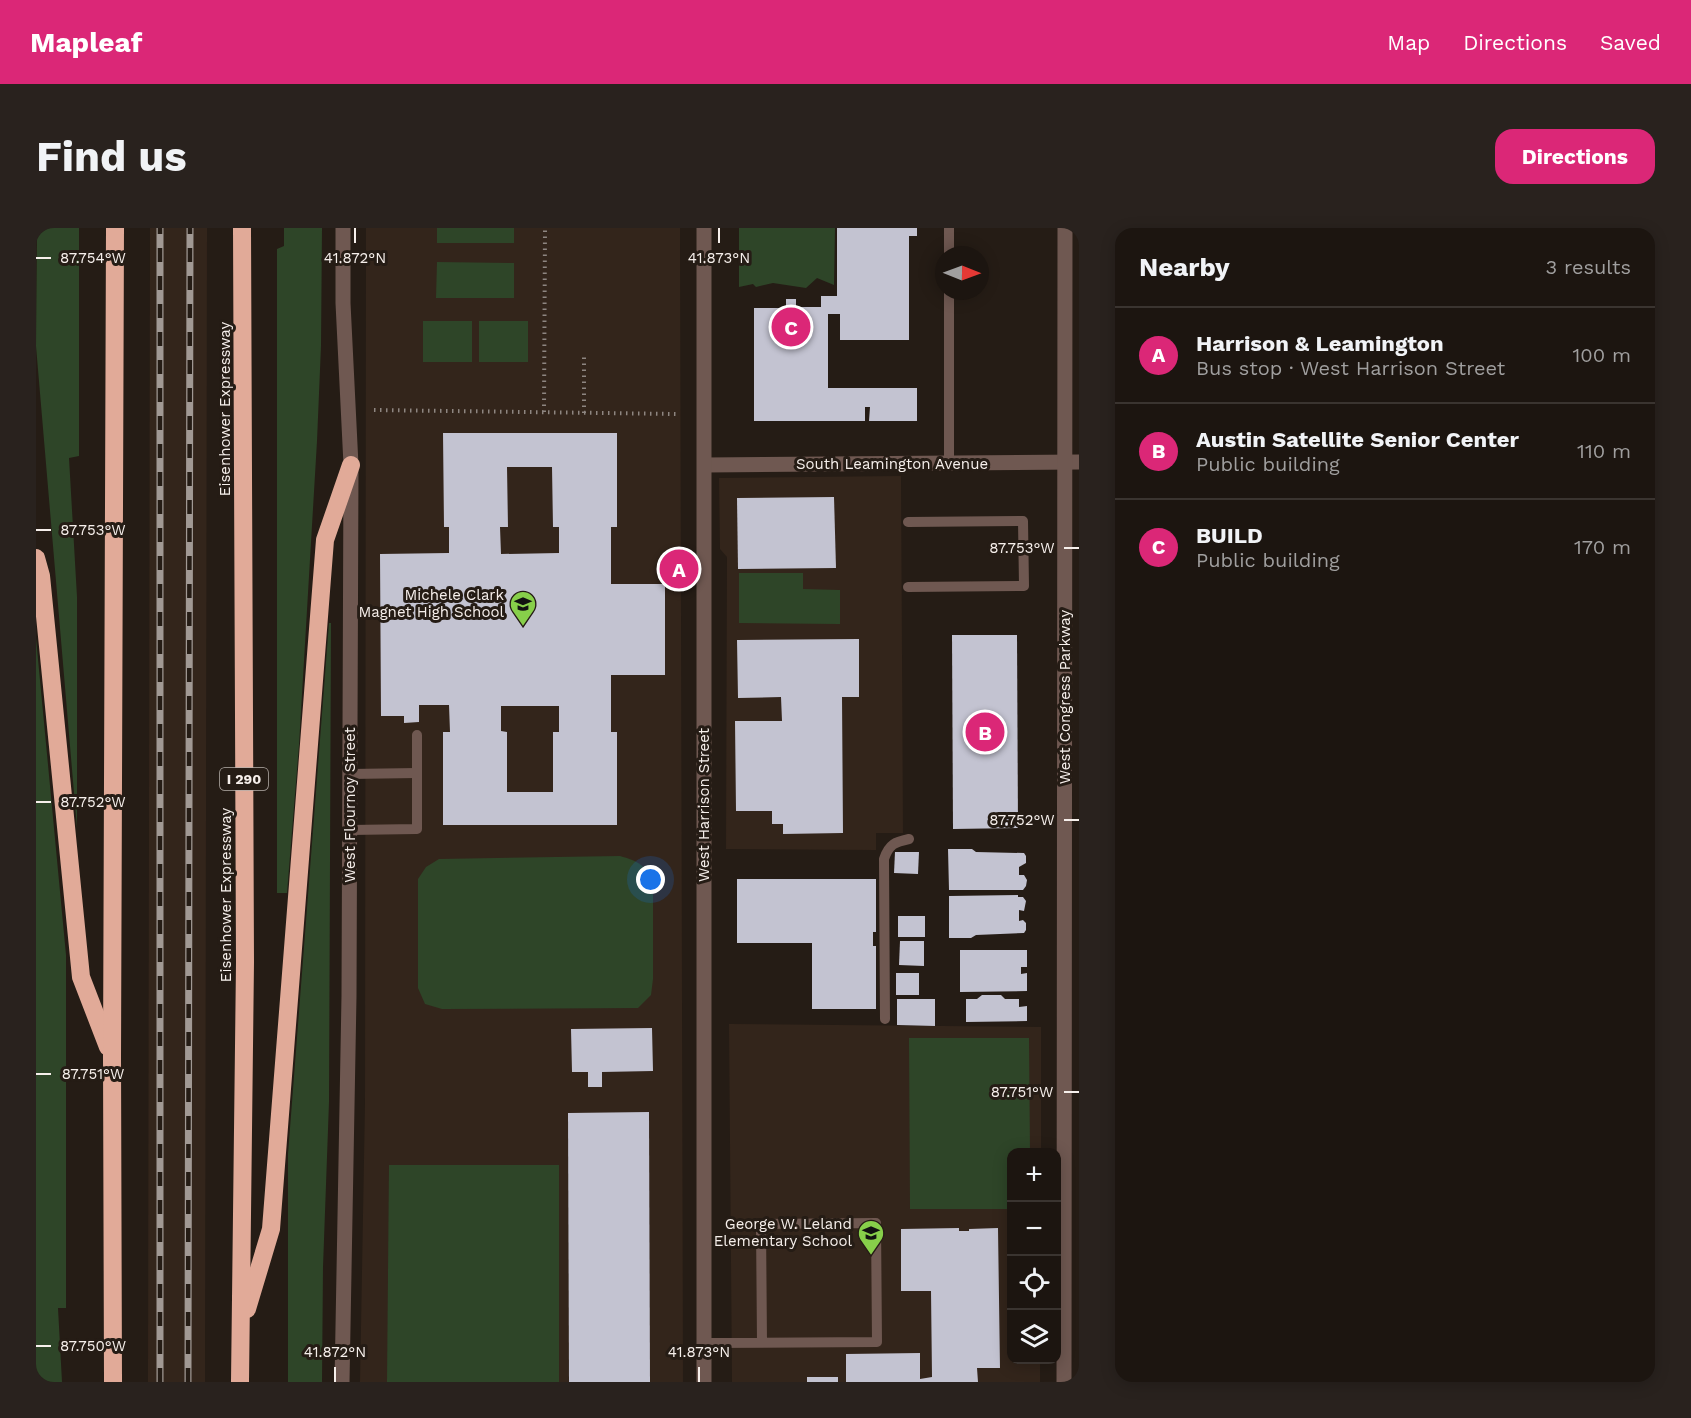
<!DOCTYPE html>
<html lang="en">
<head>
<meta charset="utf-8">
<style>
	body { margin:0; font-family:"Work Sans",sans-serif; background:#29221e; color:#f1f3f6 }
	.controls { position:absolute; right:18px; bottom:18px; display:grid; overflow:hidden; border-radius:12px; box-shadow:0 3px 15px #0003 }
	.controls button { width:54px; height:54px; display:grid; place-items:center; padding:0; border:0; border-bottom:2px solid #3a3430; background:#1c1510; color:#f1f3f6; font:30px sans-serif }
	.compass { position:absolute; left:899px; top:18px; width:54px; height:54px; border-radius:50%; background:#1c1510; box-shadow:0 3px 15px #0003; rotate:91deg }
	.you { position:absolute; left:615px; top:652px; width:21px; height:21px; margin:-15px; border:4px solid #fff; border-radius:50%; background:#1a73e8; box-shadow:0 0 0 9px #1a73e833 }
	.badge { display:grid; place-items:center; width:39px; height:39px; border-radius:50%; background:#db2777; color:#fff; font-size:20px; font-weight:700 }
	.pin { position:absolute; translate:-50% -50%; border:3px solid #fff; box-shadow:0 2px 6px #0006 }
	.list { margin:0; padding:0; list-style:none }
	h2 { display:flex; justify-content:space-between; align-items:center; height:78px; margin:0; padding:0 24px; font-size:26px }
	h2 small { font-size:20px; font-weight:400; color:#a09f9f }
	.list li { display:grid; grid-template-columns:39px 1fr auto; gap:18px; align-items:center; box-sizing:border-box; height:96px; padding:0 24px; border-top:2px solid #3a3430 }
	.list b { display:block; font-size:22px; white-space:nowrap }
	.list p { margin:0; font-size:20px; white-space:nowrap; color:#a09f9f }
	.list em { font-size:20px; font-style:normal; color:#a09f9f }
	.icon { flex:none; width:33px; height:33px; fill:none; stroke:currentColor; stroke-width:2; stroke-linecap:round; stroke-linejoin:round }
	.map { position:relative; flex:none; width:1043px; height:1154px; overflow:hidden; border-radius:18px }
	header { display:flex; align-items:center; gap:36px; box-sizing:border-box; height:84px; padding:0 30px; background:#db2777; color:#fff }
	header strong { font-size:28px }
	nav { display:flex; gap:33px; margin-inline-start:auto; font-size:21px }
	.intro { display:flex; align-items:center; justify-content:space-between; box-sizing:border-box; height:144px; padding:0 36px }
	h1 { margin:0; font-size:42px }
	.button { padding:15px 27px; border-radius:18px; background:#db2777; color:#fff; font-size:21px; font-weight:700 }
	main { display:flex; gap:36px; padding:0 36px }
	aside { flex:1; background:#1c1510; border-radius:18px; box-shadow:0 3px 15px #0003 }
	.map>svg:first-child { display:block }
	.built { fill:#33251b }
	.green { fill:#2e4528 }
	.building { fill:#c3c3d1; fill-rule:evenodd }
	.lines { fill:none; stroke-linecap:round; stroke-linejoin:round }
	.path { stroke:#8e8681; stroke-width:4; stroke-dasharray:1.5 4.5; stroke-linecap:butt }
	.service { stroke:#6f5851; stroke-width:10 }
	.minor { stroke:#6f5851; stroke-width:15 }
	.tertiary { stroke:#6f5851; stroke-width:15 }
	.motorway { stroke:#e1aa98; stroke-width:18 }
	.rail-casing { stroke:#a19994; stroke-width:7 }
	.rail { stroke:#251c15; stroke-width:4.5; stroke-dasharray:14; stroke-linecap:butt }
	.ticks { fill:none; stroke:#f6efeb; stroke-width:2 }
	.labels { text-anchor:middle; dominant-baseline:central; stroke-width:6; stroke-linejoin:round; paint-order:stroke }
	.shield { fill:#251c15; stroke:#b7b0ab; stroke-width:1.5 }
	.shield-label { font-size:14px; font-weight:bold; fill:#f6efeb }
	.street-label { font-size:15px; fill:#f6efeb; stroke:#251c15 }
	.poi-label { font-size:15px; fill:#f6efeb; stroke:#251c15; text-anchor:end }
	.ticks-label { font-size:15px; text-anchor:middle; fill:#f6efeb; stroke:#251c15; stroke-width:6; stroke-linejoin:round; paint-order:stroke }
</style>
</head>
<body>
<header>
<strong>Mapleaf</strong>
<nav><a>Map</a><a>Directions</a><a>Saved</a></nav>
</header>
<div class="intro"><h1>Find us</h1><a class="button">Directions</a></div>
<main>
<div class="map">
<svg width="1043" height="1154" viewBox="0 0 1043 1154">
	<rect width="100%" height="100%" fill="#251c15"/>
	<g class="built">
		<path d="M 114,0 L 171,0 L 169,1154 L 112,1154 Z"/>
		<path d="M 330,0 L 644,0 L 647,1154 L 324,1154 L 329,876 Z"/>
		<path d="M 865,248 L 867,605 L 840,605 L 840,622 L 690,621 L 691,329 L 684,321 L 683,250 Z"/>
		<path d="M 693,796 L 1005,799 L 1005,924 L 975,924 L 975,1132 L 1004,1132 L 1004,1154 L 696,1154 Z"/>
	</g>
	<g class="green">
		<path d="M 1,0 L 43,0 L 43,228 L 33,230 L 41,369 L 41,600 L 0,118 Z"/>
		<path d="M 248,0 L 286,0 L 285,118 L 281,213 L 263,517 L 251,665 L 241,665 L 241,21 L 248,18 Z"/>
		<rect x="401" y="0" width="77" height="15"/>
		<path d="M 703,0 L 799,0 L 798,57 L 781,50 L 770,60 L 737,55 L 720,59 L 717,56 L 703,59 Z"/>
		<path d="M 401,34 L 478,35 L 478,70 L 400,70 Z"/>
		<rect x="387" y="93" width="49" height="41"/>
		<rect x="443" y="93" width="49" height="41"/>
		<path d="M 703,345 L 767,345 L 767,361 L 804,362 L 804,396 L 703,395 Z"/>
		<path d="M 293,395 L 295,395 L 293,874 L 287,1039 L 286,1154 L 252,1154 L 252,926 Z"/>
		<path d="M 0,410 L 30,727 L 30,1080 L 22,1080 L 26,1154 L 0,1154 Z"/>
		<path d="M 584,628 C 601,633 611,637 617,655 L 617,751 L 615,767 L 602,780 L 406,781 L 389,776 L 382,760 L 382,651 L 390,639 L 403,631 Z"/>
		<path d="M 873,810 L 993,810 L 994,924 L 975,924 L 975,981 L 874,981 Z"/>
		<path d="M 353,937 L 523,937 L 523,1154 L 351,1154 Z"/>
	</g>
	<g class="building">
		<path d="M 801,0 L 881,0 L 881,8 L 873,8 L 873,112 L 804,112 L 804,86 L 792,86 L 792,160 L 881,160 L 881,193 L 833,193 L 834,179 L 829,179 L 829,193 L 718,193 L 718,80 L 750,80 L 750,71 L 760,71 L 760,79 L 785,79 L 785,68 L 801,68 Z"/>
		<path d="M 407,205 L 581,205 L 581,299 L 575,299 L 575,356 L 629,356 L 629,447 L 575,447 L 575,504 L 581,504 L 581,597 L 407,597 L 407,504 L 414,504 L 413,477 L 383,477 L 383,494 L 368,495 L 368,488 L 345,488 L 344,326 L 413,325 L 413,299 L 408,299 ZM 471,239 L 516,239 L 517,299 L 523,299 L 523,325 L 465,326 L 464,299 L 472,299 ZM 465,478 L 523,478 L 523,504 L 517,504 L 517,564 L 471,564 L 471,504 L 465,503 Z"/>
		<path d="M 798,269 L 800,340 L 702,341 L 701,270 Z"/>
		<path d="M 916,407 L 981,407 L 982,600 L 917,601 Z"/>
		<path d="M 823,411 L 823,469 L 806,469 L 807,605 L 747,606 L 747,596 L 736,596 L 736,583 L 700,583 L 699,493 L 746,493 L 745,469 L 702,470 L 701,412 Z"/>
		<path d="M 912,621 L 936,621 L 940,624 L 988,625 L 990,628 L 990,635 L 983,639 L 983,647 L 988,647 L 991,652 L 990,658 L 987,662 L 913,662 Z"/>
		<path d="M 859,624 L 883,624 L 882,646 L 858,645 Z"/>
		<path d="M 701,651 L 840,651 L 840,704 L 837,704 L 837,718 L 840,718 L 840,781 L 776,781 L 776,715 L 701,715 Z"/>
		<path d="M 982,667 L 982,669 L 987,669 L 990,673 L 988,683 L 983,682 L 983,693 L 987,692 L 990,695 L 990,702 L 988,705 L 940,707 L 935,710 L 913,710 L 913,668 Z"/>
		<rect x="862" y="688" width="27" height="21"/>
		<path d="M 864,713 L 888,713 L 888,738 L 863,737 Z"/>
		<path d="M 924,722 L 991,722 L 991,739 L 985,739 L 985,746 L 991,745 L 991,763 L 924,764 Z"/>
		<rect x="860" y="745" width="23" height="22"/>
		<path d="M 946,767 L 965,767 L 969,771 L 983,771 L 983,779 L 991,778 L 991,793 L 930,794 L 930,771 L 941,771 Z"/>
		<path d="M 861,771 L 899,771 L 899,798 L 861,797 Z"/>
		<path d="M 616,800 L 617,843 L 566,844 L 566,859 L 552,859 L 552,844 L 536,844 L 535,801 Z"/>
		<path d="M 613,884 L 614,1154 L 533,1154 L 532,885 Z"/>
		<path d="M 923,1000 L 923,1003 L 933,1003 L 933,1001 L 962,1000 L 964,1140 L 941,1140 L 942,1154 L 810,1154 L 810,1126 L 884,1125 L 884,1151 L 896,1149 L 895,1063 L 865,1063 L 865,1001 Z"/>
		<rect x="771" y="1149" width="31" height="5"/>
	</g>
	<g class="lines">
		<g class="path">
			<path d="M 338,182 L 641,186"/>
			<path d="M 508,184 L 509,0"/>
			<path d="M 548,185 L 548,125"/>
		</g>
		<g class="service">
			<path d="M 913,27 L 913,0"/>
			<path d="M 913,235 L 913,63"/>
			<path d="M 872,359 L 988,358 L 987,293 L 872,294"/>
			<path d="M 314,546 L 381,545"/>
			<path d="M 314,602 L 381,601 L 381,507"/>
			<path d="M 849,791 L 848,631 C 853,616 859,614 873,611"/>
			<path d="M 668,1115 L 841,1114 L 840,995 L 725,996 L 726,1115"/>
		</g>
		<g class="minor">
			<path d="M 669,237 L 1043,234"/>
			<path d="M 1028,1154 L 1029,0"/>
		</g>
		<g class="tertiary">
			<path d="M 668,0 L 668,1154"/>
			<path d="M 306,1154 L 313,768 L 315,237 L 307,75 L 307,0"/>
		</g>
		<g class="motorway">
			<path d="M 0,330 L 5,348 L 45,749 L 72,819"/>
			<path d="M 211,1081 L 235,1001 L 289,312 L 315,237"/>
			<path d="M 77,1154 L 76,830 L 79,0"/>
			<path d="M 204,1154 L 209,734 L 206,0"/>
		</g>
		<g class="rail-casing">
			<g id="rail">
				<path d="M 124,1154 L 124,0"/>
				<path d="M 152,1154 L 154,0"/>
			</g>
		</g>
		<use href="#rail" class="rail"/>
	</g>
	<path class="ticks" d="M 319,15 L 319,0M 683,15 L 683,0M 0,30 L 15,30M 0,302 L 15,302M 1028,320 L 1043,320M 0,574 L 15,574M 1028,592 L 1043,592M 0,846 L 15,846M 1028,864 L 1043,864M 0,1118 L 15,1118M 299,1154 L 299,1139M 663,1154 L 663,1139"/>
	<defs>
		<g id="school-pin" transform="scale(1.35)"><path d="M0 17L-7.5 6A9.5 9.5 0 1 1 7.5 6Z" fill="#87cf4a" stroke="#251c15"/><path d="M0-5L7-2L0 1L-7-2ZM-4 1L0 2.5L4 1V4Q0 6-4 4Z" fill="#111"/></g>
	</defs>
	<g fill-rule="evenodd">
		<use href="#school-pin" x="487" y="376"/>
		<use href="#school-pin" x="835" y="1005"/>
	</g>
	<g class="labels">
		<rect class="shield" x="184" y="540" width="48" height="22" rx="4.5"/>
		<g class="shield-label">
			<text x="208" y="551">I 290</text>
		</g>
		<g class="street-label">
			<text transform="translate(189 181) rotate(-90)">Eisenhower Expressway</text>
			<text x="856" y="236">South Leamington Avenue</text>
			<text transform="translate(1029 469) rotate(-90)">West Congress Parkway</text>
			<text transform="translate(314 577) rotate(-90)">West Flournoy Street</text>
			<text transform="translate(668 577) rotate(-90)">West Harrison Street</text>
			<text transform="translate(190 667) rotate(-90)">Eisenhower Expressway</text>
		</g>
		<g class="poi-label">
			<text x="468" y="367">Michele Clark<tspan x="468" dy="17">Magnet High School</tspan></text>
			<text x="816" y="996">George W. Leland<tspan x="816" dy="17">Elementary School</tspan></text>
		</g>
	</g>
	<g class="ticks-label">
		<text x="319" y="35">41.872°N</text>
		<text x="683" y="35">41.873°N</text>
		<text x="57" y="35">87.754°W</text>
		<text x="57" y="307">87.753°W</text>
		<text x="986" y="325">87.753°W</text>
		<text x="57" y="579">87.752°W</text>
		<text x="986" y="597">87.752°W</text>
		<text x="57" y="851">87.751°W</text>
		<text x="986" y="869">87.751°W</text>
		<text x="57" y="1123">87.750°W</text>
		<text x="299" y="1129">41.872°N</text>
		<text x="663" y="1129">41.873°N</text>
	</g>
</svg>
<div class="controls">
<button>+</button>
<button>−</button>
<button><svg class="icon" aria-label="locate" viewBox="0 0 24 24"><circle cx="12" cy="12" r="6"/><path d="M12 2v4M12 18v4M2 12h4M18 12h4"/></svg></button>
<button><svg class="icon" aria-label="layers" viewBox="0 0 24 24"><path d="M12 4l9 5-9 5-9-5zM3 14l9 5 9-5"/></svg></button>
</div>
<svg class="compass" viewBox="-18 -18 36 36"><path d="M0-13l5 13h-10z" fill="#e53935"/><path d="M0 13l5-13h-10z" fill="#a09f9f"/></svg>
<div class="you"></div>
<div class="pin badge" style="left:643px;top:341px">A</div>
<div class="pin badge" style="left:949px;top:504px">B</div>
<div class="pin badge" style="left:755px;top:99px">C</div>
</div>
<aside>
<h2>Nearby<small>3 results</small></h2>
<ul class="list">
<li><span class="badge">A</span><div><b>Harrison &amp; Leamington</b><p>Bus stop · West Harrison Street</p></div><em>100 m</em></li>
<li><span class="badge">B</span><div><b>Austin Satellite Senior Center</b><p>Public building</p></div><em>110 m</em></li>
<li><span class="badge">C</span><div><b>BUILD</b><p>Public building</p></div><em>170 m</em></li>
</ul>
</aside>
</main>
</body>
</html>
